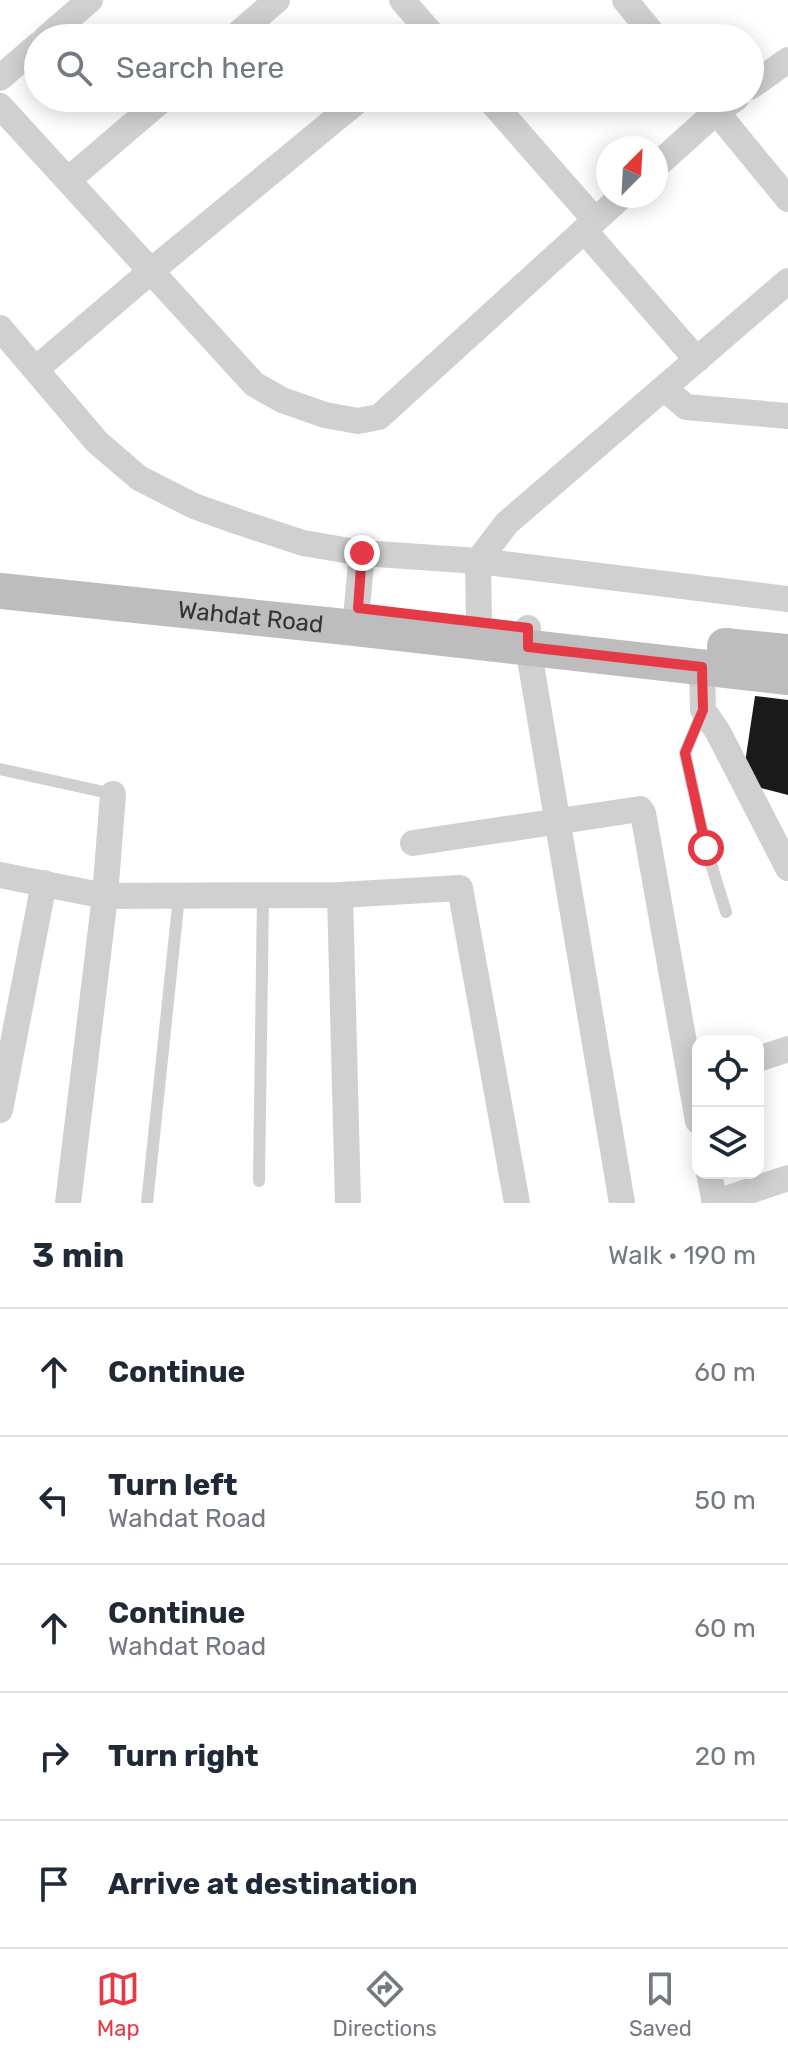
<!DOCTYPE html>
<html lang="en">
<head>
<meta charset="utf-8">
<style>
	body { margin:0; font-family:Rubik,sans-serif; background:#f2f2f3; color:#1f2937 }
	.controls { position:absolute; right:24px; bottom:24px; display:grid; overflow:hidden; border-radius:16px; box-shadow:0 4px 20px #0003 }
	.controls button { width:72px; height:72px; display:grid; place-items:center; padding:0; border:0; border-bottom:2px solid #e0e1e3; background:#fff; color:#1f2937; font:40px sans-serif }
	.compass { position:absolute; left:596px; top:136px; width:72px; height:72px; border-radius:50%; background:#fff; box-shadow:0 4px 20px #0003; rotate:24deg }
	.stop { position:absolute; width:24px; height:24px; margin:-18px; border:6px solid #e63946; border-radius:50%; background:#fff }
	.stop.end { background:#e63946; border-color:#fff; box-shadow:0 2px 8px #0008 }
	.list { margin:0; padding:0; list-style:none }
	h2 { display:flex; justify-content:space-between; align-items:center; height:104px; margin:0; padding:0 32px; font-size:34px }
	h2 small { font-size:26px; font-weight:400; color:#747a83 }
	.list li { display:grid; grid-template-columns:52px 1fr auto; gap:24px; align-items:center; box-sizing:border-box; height:128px; padding:0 32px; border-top:2px solid #e0e1e3 }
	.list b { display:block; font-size:30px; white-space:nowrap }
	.list p { margin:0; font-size:26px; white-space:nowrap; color:#747a83 }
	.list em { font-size:26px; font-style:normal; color:#747a83 }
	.icon { flex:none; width:44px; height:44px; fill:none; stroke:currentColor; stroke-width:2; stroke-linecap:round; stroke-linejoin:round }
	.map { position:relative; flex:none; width:788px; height:1203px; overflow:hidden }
	.search { position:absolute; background:#fff; box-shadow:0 4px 20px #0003; left:24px; right:24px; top:24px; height:88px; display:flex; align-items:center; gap:20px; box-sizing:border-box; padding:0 28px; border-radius:44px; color:#747a83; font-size:30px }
	.sheet { height:744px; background:#fff }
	nav { display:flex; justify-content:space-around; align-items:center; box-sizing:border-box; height:112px; border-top:2px solid #e0e1e3; background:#fff; font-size:22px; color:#747a83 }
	nav a { display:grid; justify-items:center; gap:4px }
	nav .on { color:#e63946 }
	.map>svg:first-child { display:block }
	.building { fill:#1a1a1a }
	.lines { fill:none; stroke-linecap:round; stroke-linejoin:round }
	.service { stroke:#d0d0d0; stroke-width:12 }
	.minor { stroke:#d0d0d0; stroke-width:26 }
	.secondary { stroke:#bdbdbd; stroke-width:36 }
	.route { stroke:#e63946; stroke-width:10 }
	.labels { text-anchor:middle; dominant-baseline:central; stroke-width:8; stroke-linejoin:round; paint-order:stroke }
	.street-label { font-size:24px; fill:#333; stroke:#fff }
</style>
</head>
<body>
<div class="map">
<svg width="788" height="1203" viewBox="0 0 788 1203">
	<rect width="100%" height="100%" fill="#fff"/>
	<path class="building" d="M 755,696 L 788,700 L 788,795 L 742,783 Z"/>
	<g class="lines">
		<g class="service">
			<path d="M 703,710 L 685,753 L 706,848 L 726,912"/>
			<path d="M 0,769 L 113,794"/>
			<path d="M 259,1181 L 263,895"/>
			<path d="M 147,1203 L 179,896"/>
		</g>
		<g class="minor">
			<path d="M 402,0 L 435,38"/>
			<path d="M 625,0 L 656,38"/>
			<path d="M 46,38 L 90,0"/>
			<path d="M 233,38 L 277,0"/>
			<path d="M 0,78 L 38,45"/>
			<path d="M 750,87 L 788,60"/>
			<path d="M 488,98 L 595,220"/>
			<path d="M 705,98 L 788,199"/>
			<path d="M 0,106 L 254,384 L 282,400 L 325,415 L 358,421 L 379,417 L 622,196"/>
			<path d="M 656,166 L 716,112 L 736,98"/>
			<path d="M 68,180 L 164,98"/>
			<path d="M 584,230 L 697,360"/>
			<path d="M 0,328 L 97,442 L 139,478 L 194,506 L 239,522 L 303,543 L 362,553 L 478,561 L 788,599"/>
			<path d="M 36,369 L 151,271 L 361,98"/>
			<path d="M 664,388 L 686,407 L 788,416"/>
			<path d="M 479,622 L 478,561 L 507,523 L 788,281"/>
			<path d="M 355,628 L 362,553"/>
			<path d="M 528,628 L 528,647 L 622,1203"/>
			<path d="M 702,667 L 703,710 L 718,732 L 788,868"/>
			<path d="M 413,843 L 640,809 L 643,813 L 698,1121"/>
			<path d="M 0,875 L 105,896 L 340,895 L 460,888 L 517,1203"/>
			<path d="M 340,895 L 348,1203"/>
			<path d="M 758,1059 L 788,1049"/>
			<path d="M 0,1110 L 44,883"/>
			<path d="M 709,1173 L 715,1203"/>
			<path d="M 68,1203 L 105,896 L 113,794"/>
			<path d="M 714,1203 L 788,1178"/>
		</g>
		<g class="secondary">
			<path id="s1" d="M 0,591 L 355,628 L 788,677"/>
			<path d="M 725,646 L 788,652"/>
		</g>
	</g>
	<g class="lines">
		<path class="route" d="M 362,553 L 358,608 L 528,628 L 528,647 L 702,667 L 703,710 L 685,753 L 706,848"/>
	</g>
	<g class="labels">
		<g class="street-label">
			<text stroke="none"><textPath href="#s1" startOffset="252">Wahdat Road</textPath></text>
		</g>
	</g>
</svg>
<div class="controls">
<button><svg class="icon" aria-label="locate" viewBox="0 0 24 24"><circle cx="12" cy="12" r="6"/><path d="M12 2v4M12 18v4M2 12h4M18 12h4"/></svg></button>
<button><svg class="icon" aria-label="layers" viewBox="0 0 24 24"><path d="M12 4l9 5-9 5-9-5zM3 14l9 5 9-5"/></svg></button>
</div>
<svg class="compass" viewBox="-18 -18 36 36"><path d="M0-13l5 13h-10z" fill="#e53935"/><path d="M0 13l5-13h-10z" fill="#747a83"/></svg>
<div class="stop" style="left:706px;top:848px"></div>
<div class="stop end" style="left:362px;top:553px"></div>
<div class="search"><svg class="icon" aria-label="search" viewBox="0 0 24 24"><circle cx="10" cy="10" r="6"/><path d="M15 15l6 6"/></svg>Search here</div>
</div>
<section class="sheet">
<h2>3 min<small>Walk · 190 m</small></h2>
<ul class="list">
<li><svg class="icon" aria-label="ahead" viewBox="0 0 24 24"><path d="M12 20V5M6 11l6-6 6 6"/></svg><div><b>Continue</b></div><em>60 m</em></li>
<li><svg class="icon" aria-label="left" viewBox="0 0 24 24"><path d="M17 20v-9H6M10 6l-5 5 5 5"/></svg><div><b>Turn left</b><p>Wahdat Road</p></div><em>50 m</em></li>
<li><svg class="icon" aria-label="ahead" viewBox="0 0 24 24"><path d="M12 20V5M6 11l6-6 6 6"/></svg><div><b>Continue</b><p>Wahdat Road</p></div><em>60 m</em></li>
<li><svg class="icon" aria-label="right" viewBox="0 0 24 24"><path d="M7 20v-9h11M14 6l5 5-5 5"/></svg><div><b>Turn right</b></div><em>20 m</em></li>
<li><svg class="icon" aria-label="arrive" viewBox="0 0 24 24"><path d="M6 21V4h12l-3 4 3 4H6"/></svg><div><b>Arrive at destination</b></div></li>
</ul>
</section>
<nav>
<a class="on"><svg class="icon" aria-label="map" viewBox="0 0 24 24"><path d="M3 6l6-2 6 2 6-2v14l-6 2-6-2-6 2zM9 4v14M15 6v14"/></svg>Map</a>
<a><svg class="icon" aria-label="directions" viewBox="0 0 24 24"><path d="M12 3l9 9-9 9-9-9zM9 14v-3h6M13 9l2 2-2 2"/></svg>Directions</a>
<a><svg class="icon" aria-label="saved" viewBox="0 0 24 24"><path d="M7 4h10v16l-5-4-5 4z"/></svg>Saved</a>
</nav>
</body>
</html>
